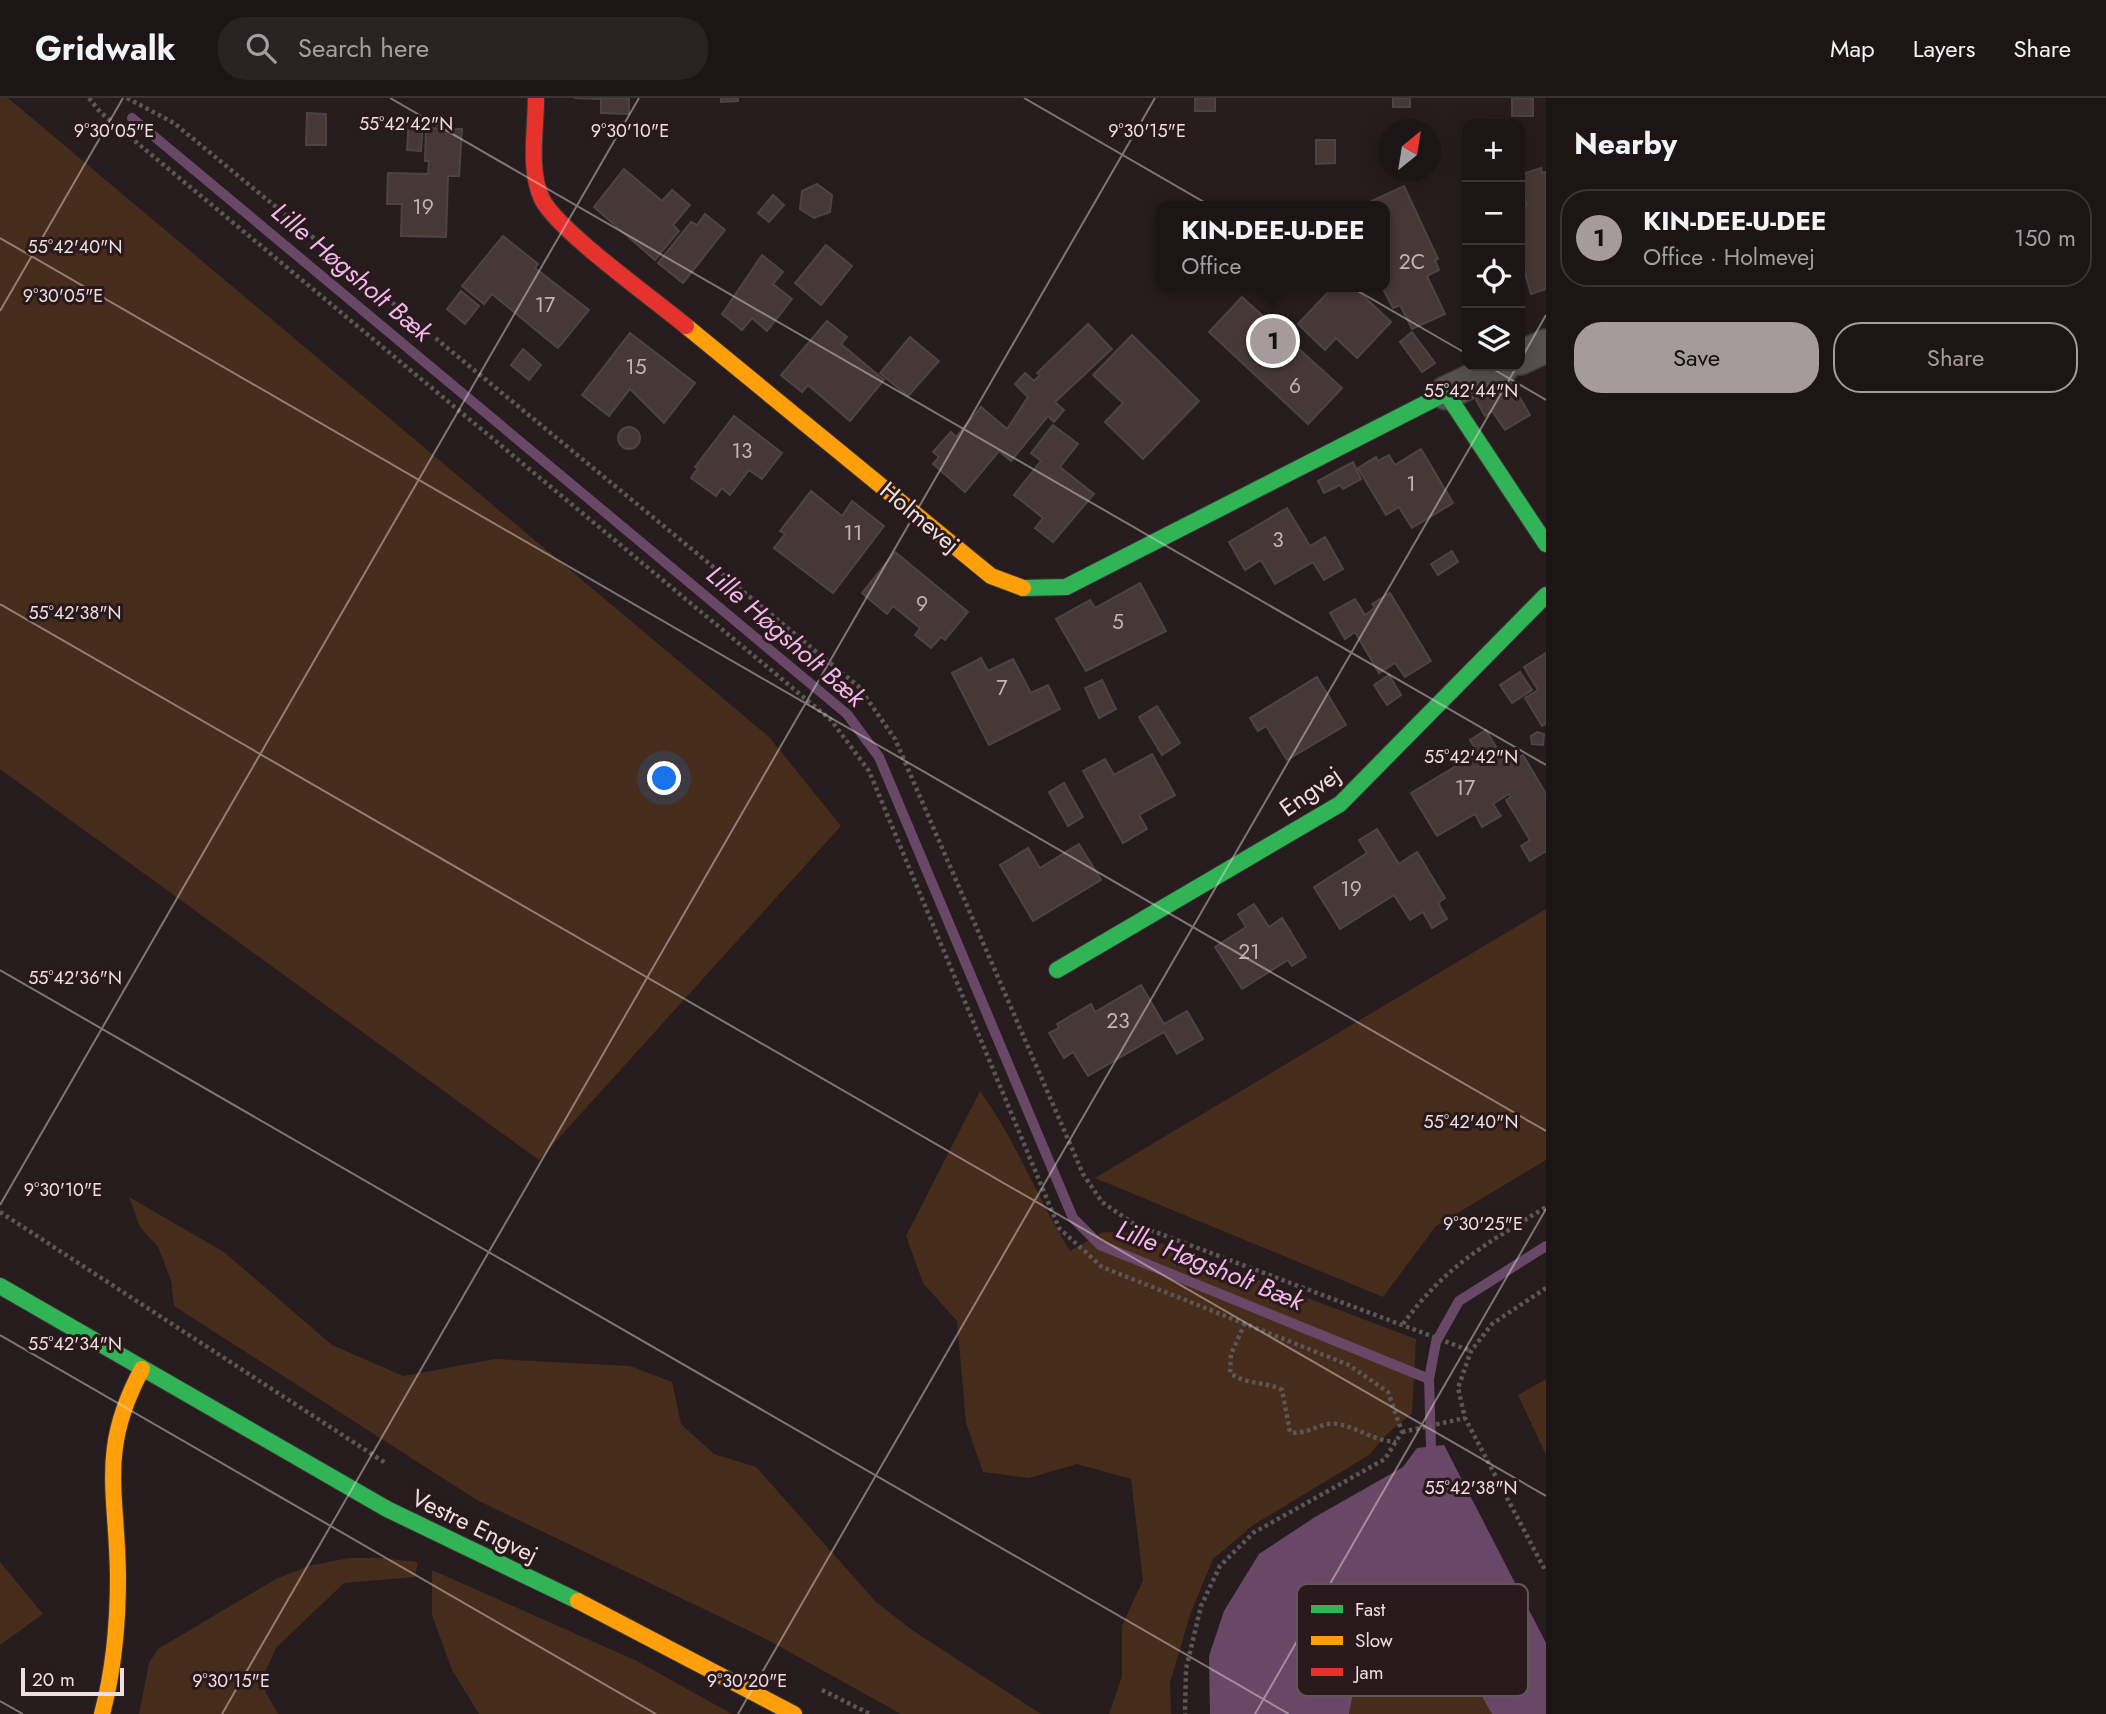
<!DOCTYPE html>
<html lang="en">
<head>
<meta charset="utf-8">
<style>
	body { margin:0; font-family:Jost,sans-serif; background:#292223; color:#f1f3f6 }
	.controls { position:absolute; right:21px; top:21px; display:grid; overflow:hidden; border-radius:14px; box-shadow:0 4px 18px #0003 }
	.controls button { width:63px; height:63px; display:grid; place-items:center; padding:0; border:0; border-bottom:2px solid #3a3435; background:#1c1516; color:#f1f3f6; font:35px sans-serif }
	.compass { position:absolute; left:1378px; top:21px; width:63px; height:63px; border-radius:50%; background:#1c1516; box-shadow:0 4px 18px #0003; rotate:30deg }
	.scale { position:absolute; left:21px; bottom:18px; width:103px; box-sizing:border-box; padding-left:7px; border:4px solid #ebdfe0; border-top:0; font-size:19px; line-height:24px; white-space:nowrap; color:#ebdfe0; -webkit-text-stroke:5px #29191b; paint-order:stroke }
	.you { position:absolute; left:665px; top:681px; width:24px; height:24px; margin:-18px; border:5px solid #fff; border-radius:50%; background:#1a73e8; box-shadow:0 0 0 10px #1a73e833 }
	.badge { display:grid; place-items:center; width:46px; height:46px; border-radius:50%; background:#a69b9c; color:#111; font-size:23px; font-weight:700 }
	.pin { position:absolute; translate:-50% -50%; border:4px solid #fff; box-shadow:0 2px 7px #0006 }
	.popup { position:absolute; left:1156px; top:103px; width:234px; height:91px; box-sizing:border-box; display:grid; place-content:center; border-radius:14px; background:#1c1516; filter:drop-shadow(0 2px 5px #0005); font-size:23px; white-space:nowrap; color:#a09fa1 }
	.popup b { font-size:26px; color:#f1f3f6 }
	.popup::after { content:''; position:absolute; left:50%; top:100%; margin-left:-14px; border:14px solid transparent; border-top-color:#1c1516 }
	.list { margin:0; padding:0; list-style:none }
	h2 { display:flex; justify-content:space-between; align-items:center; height:91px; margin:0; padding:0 28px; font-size:30px }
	h2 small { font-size:23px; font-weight:400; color:#a09fa1 }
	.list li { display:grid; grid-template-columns:46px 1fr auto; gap:21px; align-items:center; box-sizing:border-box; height:98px; margin:0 14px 14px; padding:0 14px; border:2px solid #3a3435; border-radius:28px }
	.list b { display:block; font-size:26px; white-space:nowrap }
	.list p { margin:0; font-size:23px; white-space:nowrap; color:#a09fa1 }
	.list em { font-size:23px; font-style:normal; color:#a09fa1 }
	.actions { display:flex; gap:14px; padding:21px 28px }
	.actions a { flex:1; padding:16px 0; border:2px solid #a69b9c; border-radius:28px; text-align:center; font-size:24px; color:#a69b9c }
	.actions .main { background:#a69b9c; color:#111 }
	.icon { flex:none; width:38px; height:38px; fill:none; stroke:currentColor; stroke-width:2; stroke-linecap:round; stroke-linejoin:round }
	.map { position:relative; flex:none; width:1546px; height:1616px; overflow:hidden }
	header { display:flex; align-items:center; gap:42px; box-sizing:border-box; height:98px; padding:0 35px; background:#1c1516; border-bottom:2px solid #3a3435 }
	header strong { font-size:33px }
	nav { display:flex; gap:38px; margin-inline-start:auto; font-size:24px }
	.search { width:490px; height:63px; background:#292223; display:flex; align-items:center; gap:18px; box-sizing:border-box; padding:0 24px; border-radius:28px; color:#a09fa1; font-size:26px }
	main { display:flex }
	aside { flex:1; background:#1c1516 }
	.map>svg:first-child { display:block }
	.green { fill:#462c1a }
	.water { fill:#684866 }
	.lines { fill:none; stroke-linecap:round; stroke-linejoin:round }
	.stream { stroke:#684866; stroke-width:10 }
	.building { fill:#463837; stroke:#4c4444; stroke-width:2 }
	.street-casing { stroke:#3e3637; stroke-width:36 }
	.fast-casing { stroke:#3e3637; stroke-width:18 }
	.slow-casing { stroke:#3e3637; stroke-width:18 }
	.jam-casing { stroke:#3e3637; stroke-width:18 }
	.path { stroke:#5d5657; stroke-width:4.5; stroke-dasharray:3.5 3.5; stroke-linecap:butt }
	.street { stroke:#575050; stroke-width:33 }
	.fast { stroke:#30b455; stroke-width:16 }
	.slow { stroke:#ff9f0a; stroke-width:16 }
	.jam { stroke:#e5322d; stroke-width:16 }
	.ticks { fill:none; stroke:#ebdfe0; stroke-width:2; stroke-opacity:0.45 }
	.labels { text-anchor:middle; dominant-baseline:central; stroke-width:6; stroke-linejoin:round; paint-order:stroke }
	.number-label { font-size:21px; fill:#c2b5b6 }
	.street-label { font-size:24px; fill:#ebdfe0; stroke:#29191b }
	.water-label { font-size:26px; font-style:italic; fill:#efb7ed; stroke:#29191b }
	.key { fill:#29191b; stroke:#635456; stroke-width:2 }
	.key-label { font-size:19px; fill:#ebdfe0 }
	.ticks-label { font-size:18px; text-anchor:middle; fill:#ebdfe0; stroke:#29191b; stroke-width:6; stroke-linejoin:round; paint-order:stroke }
</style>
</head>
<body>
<header>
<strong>Gridwalk</strong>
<div class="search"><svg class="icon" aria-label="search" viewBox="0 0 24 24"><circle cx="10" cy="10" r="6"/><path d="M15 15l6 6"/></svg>Search here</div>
<nav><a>Map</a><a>Layers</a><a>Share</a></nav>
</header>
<main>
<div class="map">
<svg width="1546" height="1616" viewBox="0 0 1546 1616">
	<rect width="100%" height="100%" fill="#261c1e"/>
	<g class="green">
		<path d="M 0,0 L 8,0 L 769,639 L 841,728 L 539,1062 L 0,671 Z"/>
		<path d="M 1546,811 L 1546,1062 L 1436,1128 L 1383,1199 L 1095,1080 Z"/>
		<path d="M 980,993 C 1016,1043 1038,1101 1070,1153 L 1103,1134 L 1134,1135 L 1416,1241 L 1412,1315 L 1386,1337 L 1369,1357 L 1252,1428 L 1213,1461 L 1191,1514 L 1170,1585 L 1171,1616 L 1109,1616 L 1122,1578 L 1122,1528 L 1143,1482 L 1131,1381 L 1077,1366 L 1029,1380 L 983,1374 L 966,1325 L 957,1223 L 923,1185 L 906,1138 Z"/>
		<path d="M 129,1099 L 224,1154 L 332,1247 L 403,1278 L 495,1261 L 630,1268 L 672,1284 L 681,1326 L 714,1356 L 756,1369 L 876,1504 L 912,1532 L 1041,1616 L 901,1616 L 768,1542 L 477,1402 L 174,1208 L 171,1182 L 158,1149 L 140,1129 Z"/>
		<path d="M 1546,1281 L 1546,1357 L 1518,1297 Z"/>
		<path d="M 349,1460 L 381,1460 L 418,1464 L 415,1479 L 344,1485 L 276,1550 L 265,1574 L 266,1595 L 278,1616 L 139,1616 L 149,1565 L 158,1551 L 276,1481 L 308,1468 Z"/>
		<path d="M 0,1464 L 43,1516 L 0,1547 Z"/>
		<path d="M 432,1472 L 637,1563 L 732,1616 L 479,1616 L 452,1572 L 432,1517 Z"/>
		<path d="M 1431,1555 L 1473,1583 L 1492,1616 L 1349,1616 L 1356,1582 L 1382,1565 Z"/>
	</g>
	<path class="water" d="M 1444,1347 L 1546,1545 L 1546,1616 L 1492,1616 L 1473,1583 L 1431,1555 L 1382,1565 L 1356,1581 L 1349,1616 L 1210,1616 L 1209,1558 L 1224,1513 L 1259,1456 L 1315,1419 L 1403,1369 L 1417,1350 Z"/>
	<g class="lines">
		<g class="stream">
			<path d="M 132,20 L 847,616 L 879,659 L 1073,1120 L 1100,1147 L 1429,1281"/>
			<path d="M 1435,1359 L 1431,1349 L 1429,1281 L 1436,1244 L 1459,1203 L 1546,1148"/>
		</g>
	</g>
	<g class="building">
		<path d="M 574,0 L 629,0 L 629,16 L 601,15 L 601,1 Z"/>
		<path d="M 721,0 L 738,0 L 738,3 L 721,4 Z"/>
		<rect x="1195" y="0" width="20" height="13"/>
		<rect x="1393" y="0" width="17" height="9"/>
		<rect x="1512" y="0" width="21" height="18"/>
		<path d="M 307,15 L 326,16 L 326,47 L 306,47 Z"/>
		<path d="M 409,22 L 423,23 L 421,53 L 407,52 Z"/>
		<path d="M 426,30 L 462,31 L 459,78 L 448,78 L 446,139 L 401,138 L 402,106 L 387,106 L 388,75 L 428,76 L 429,63 L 425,63 Z"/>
		<path d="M 1316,42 L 1335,42 L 1335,65 L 1316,66 Z"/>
		<path d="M 1541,70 L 1542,75 L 1546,74 L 1546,191 L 1531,196 L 1520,158 L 1520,109 L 1527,107 L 1520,90 L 1520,77 Z"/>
		<path d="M 624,71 L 662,103 L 672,92 L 690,107 L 673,127 L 679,133 L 655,162 L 594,109 Z"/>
		<path d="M 817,86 L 832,97 L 830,114 L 814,120 L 800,111 L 802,93 Z"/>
		<path d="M 1404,88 L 1438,161 L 1435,162 L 1439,172 L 1427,178 L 1445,216 L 1412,231 L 1400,207 L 1393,210 L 1383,191 L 1377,193 L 1375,189 L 1385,189 L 1385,174 L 1390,172 L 1385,160 L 1385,108 L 1361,108 Z"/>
		<path d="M 773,97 L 784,107 L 769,124 L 758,115 Z"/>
		<path d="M 705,116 L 725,132 L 683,185 L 658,165 L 691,124 L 697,127 Z"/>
		<path d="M 503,138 L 538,166 L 535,170 L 589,212 L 558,250 L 492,196 L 484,206 L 462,188 Z"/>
		<path d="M 826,147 L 852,168 L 821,207 L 795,185 Z"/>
		<path d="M 762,157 L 783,174 L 773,186 L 792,201 L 767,233 L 752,220 L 742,232 L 722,216 Z"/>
		<path d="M 1333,189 L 1354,189 L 1391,224 L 1357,260 L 1336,240 L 1325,252 L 1298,226 Z"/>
		<path d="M 461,193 L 479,208 L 465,226 L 447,211 Z"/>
		<path d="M 1242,199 L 1342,290 L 1308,326 L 1209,234 Z"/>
		<path d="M 827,223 L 847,239 L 841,246 L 884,282 L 850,323 L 808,287 L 802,294 L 781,277 Z"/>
		<path d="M 1088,226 L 1112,251 L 1055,304 L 1064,312 L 1054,324 L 1048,318 L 1011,363 L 999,353 L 965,394 L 933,366 L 939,359 L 933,354 L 951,334 L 956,339 L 981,309 L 1007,331 L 1028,299 L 1015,286 L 1025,275 L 1034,283 L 1040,277 L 1037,275 Z"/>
		<path d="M 1412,234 L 1435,265 L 1422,274 L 1400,244 Z"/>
		<path d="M 630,235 L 695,285 L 664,325 L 630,291 L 609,318 L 582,297 Z"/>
		<path d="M 1132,237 L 1199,303 L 1143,361 L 1105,324 L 1123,305 L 1093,277 Z"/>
		<path d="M 910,239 L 939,263 L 908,298 L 880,275 Z"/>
		<path d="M 523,251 L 541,267 L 529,282 L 511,267 Z"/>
		<path d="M 1508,280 L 1530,317 L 1505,332 L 1492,313 L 1485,318 L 1475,300 Z"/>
		<path d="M 734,318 L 782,355 L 762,381 L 749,372 L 730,397 L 722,390 L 716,398 L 691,380 L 698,370 L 695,369 Z"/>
		<path d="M 1053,327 L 1078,346 L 1060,369 L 1094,396 L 1053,444 L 1035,430 L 1043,420 L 1014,397 L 1041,363 L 1031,355 Z"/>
		<circle cx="629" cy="340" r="11"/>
		<path d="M 1421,351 L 1453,405 L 1412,430 L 1399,409 L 1386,417 L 1358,370 L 1376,359 L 1378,363 L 1389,357 L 1395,367 Z"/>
		<path d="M 1353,364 L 1361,381 L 1343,391 L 1340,387 L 1324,395 L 1318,383 Z"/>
		<path d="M 811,393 L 842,418 L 852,403 L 884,428 L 833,495 L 774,450 L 785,436 L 780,433 Z"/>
		<path d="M 1287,410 L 1310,448 L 1325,439 L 1343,471 L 1324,482 L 1313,464 L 1275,486 L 1261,462 L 1245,472 L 1229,444 Z"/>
		<path d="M 1452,453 L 1458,464 L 1438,477 L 1431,466 Z"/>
		<path d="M 895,454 L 968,514 L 945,542 L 941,539 L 931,550 L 915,537 L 920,530 L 893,508 L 887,516 L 862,495 Z"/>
		<path d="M 1140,485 L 1166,533 L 1086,573 L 1056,521 L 1090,502 L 1095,510 Z"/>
		<path d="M 1390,495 L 1431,563 L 1405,579 L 1395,565 L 1379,575 L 1355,534 L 1345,541 L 1330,515 L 1355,501 L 1365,517 L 1375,510 L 1372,506 Z"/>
		<path d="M 1546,555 L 1546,626 L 1542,628 L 1525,600 L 1538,592 L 1524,569 Z"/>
		<path d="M 981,560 L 988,573 L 1013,561 L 1031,595 L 1048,587 L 1060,611 L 989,647 L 952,575 Z"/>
		<path d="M 1520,574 L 1532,592 L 1512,605 L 1500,587 Z"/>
		<path d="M 1389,577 L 1401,597 L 1387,607 L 1374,587 Z"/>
		<path d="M 1317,579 L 1346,627 L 1287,662 L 1266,628 L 1258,633 L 1250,620 Z"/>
		<path d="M 1102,582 L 1116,611 L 1099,620 L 1085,590 Z"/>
		<path d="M 1157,608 L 1180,645 L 1162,657 L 1139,619 Z"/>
		<path d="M 1486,632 L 1506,666 L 1523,657 L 1546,696 L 1546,753 L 1530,763 L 1521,748 L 1530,742 L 1506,702 L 1511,699 L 1509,696 L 1493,706 L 1501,718 L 1482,729 L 1475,716 L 1437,738 L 1411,695 L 1478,655 L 1470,642 Z"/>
		<path d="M 1537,634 L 1544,636 L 1543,647 L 1532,646 L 1531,638 Z"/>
		<path d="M 1152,656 L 1175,697 L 1139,717 L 1147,731 L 1123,745 L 1083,673 L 1105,661 L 1114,677 Z"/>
		<path d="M 1064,685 L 1083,719 L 1068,728 L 1049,694 Z"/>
		<path d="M 1377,731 L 1399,766 L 1417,754 L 1445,800 L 1438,805 L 1447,821 L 1432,830 L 1423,814 L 1410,822 L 1394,797 L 1340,831 L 1314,789 L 1367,755 L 1359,742 Z"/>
		<path d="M 1079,746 L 1101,782 L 1033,823 L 1000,767 L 1028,750 L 1040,770 Z"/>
		<path d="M 1254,806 L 1269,829 L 1282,820 L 1306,859 L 1292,868 L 1288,862 L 1242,891 L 1215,849 L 1246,829 L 1238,816 Z"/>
		<path d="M 1141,887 L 1164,926 L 1187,913 L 1203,941 L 1177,956 L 1164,934 L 1088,978 L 1073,954 L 1064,960 L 1049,935 L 1059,930 L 1057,926 L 1091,906 L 1095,914 Z"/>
	</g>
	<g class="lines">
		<g class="street-casing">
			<g id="street">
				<path d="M 1520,260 L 1546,248"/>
				<path d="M 1446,295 L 1503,268"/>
			</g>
		</g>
		<g class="fast-casing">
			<g id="fast">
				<path d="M 1023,490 L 1066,489 L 1446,295 L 1546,446"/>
				<path d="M 1057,872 L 1340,706 L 1546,497"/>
				<path d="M 0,1188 L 387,1411 L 578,1503"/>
			</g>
		</g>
		<g class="slow-casing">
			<g id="slow">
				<path d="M 686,228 L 991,478 L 1023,490"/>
				<path d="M 578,1503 L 794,1616"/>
				<path d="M 102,1616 C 114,1571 118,1525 118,1479 C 117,1392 98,1353 142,1271"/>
			</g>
		</g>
		<g class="jam-casing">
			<path id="jam" d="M 536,0 C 536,31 528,72 542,101 C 557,132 655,202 686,228"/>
		</g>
		<g class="path">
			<path d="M 89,0 L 100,14 L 831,622 L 869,673 L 1059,1130 L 1102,1169 L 1349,1267 L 1388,1294 L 1402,1334 L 1385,1361 L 1253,1435 L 1220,1468 L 1201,1508 L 1186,1571 L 1185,1616"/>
			<path d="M 127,0 L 174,25 L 858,588 L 895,641 L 1083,1076 L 1102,1104 L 1134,1126 L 1471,1253"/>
			<path d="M 0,1114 L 387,1366"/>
			<path d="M 1546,1190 L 1492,1226 L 1471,1253 L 1458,1290 L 1465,1320 L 1546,1474"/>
			<path d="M 1245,1225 L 1231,1256 L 1230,1275 C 1246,1287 1265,1283 1282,1292 L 1290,1334 C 1307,1338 1321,1323 1338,1326 C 1359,1330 1374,1343 1396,1344"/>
			<path d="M 1403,1226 C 1445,1168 1486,1146 1546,1109"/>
			<path d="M 1402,1334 L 1465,1320"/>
			<path d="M 822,1592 L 870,1616"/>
		</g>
		<use href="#street" class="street"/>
		<use href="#fast" class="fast"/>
		<use href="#slow" class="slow"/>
		<use href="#jam" class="jam"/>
	</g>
	<path class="ticks" d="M 390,0 L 1546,667M 1024,0 L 1467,256M 0,140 L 1546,1033M 0,213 L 123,0M 1520,263 L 1546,217M 1488,268 L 1546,302M 0,506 L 1546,1398M 0,872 L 1289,1616M 0,1107 L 639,0M 0,1237 L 656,1616M 0,1603 L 23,1616M 222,1616 L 1155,0M 738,1616 L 1517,268M 1255,1616 L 1546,1111"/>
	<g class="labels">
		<g class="number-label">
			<text x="423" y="109">19</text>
			<text x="1412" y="164">2C</text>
			<text x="545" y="207">17</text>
			<text x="636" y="269">15</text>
			<text x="1295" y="288">6</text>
			<text x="742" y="353">13</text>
			<text x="1411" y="386">1</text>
			<text x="853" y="435">11</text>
			<text x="1278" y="442">3</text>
			<text x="922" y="506">9</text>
			<text x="1118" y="524">5</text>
			<text x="1002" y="590">7</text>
			<text x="1465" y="690">17</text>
			<text x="1351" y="791">19</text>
			<text x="1249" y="854">21</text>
			<text x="1118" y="923">23</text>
		</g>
		<g class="street-label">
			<text transform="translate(920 419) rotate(40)">Holmevej</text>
			<text transform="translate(1310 693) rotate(-35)">Engvej</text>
			<text transform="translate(475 1428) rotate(26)">Vestre Engvej</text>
		</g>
		<g class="water-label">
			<text transform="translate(352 174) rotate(40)">Lille Høgsholt Bæk</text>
			<text transform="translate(786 538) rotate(41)">Lille Høgsholt Bæk</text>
			<text transform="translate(1210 1167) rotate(22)">Lille Høgsholt Bæk</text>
		</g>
	</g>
	<rect x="1297" y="1486" width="231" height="112" rx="10" class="key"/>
	<rect x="1311" y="1507" width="32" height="8" fill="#30b455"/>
	<rect x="1311" y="1538" width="32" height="9" fill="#ff9f0a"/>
	<rect x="1311" y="1570" width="32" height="8" fill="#e5322d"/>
	<g class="key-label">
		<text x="1355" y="1518">Fast</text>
		<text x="1355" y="1549">Slow</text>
		<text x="1355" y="1581">Jam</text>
	</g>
	<g class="ticks-label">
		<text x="406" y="32">55°42'42"N</text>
		<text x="630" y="39">9°30'10"E</text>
		<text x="114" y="39">9°30'05"E</text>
		<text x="1147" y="39">9°30'15"E</text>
		<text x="75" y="155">55°42'40"N</text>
		<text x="63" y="204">9°30'05"E</text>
		<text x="1471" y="299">55°42'44"N</text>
		<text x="75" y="521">55°42'38"N</text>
		<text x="1471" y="665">55°42'42"N</text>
		<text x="75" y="886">55°42'36"N</text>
		<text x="1471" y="1030">55°42'40"N</text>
		<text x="63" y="1098">9°30'10"E</text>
		<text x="1483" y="1132">9°30'25"E</text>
		<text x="75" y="1252">55°42'34"N</text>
		<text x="1471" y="1396">55°42'38"N</text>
		<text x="231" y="1589">9°30'15"E</text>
		<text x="747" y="1589">9°30'20"E</text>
	</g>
</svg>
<div class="controls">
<button>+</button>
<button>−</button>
<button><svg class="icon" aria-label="locate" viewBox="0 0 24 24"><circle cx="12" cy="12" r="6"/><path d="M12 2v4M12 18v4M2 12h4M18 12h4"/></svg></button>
<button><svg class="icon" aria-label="layers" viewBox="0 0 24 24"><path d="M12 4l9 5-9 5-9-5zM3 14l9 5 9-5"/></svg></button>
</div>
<svg class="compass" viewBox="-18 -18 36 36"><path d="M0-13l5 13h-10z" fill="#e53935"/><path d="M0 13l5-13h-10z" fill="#a09fa1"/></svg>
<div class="scale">20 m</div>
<div class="you"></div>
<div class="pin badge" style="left:1273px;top:243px">1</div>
<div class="popup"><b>KIN-DEE-U-DEE</b>Office</div>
</div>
<aside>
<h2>Nearby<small></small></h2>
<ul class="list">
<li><span class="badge">1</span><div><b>KIN-DEE-U-DEE</b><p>Office · Holmevej</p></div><em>150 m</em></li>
</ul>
<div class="actions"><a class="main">Save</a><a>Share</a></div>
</aside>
</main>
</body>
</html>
